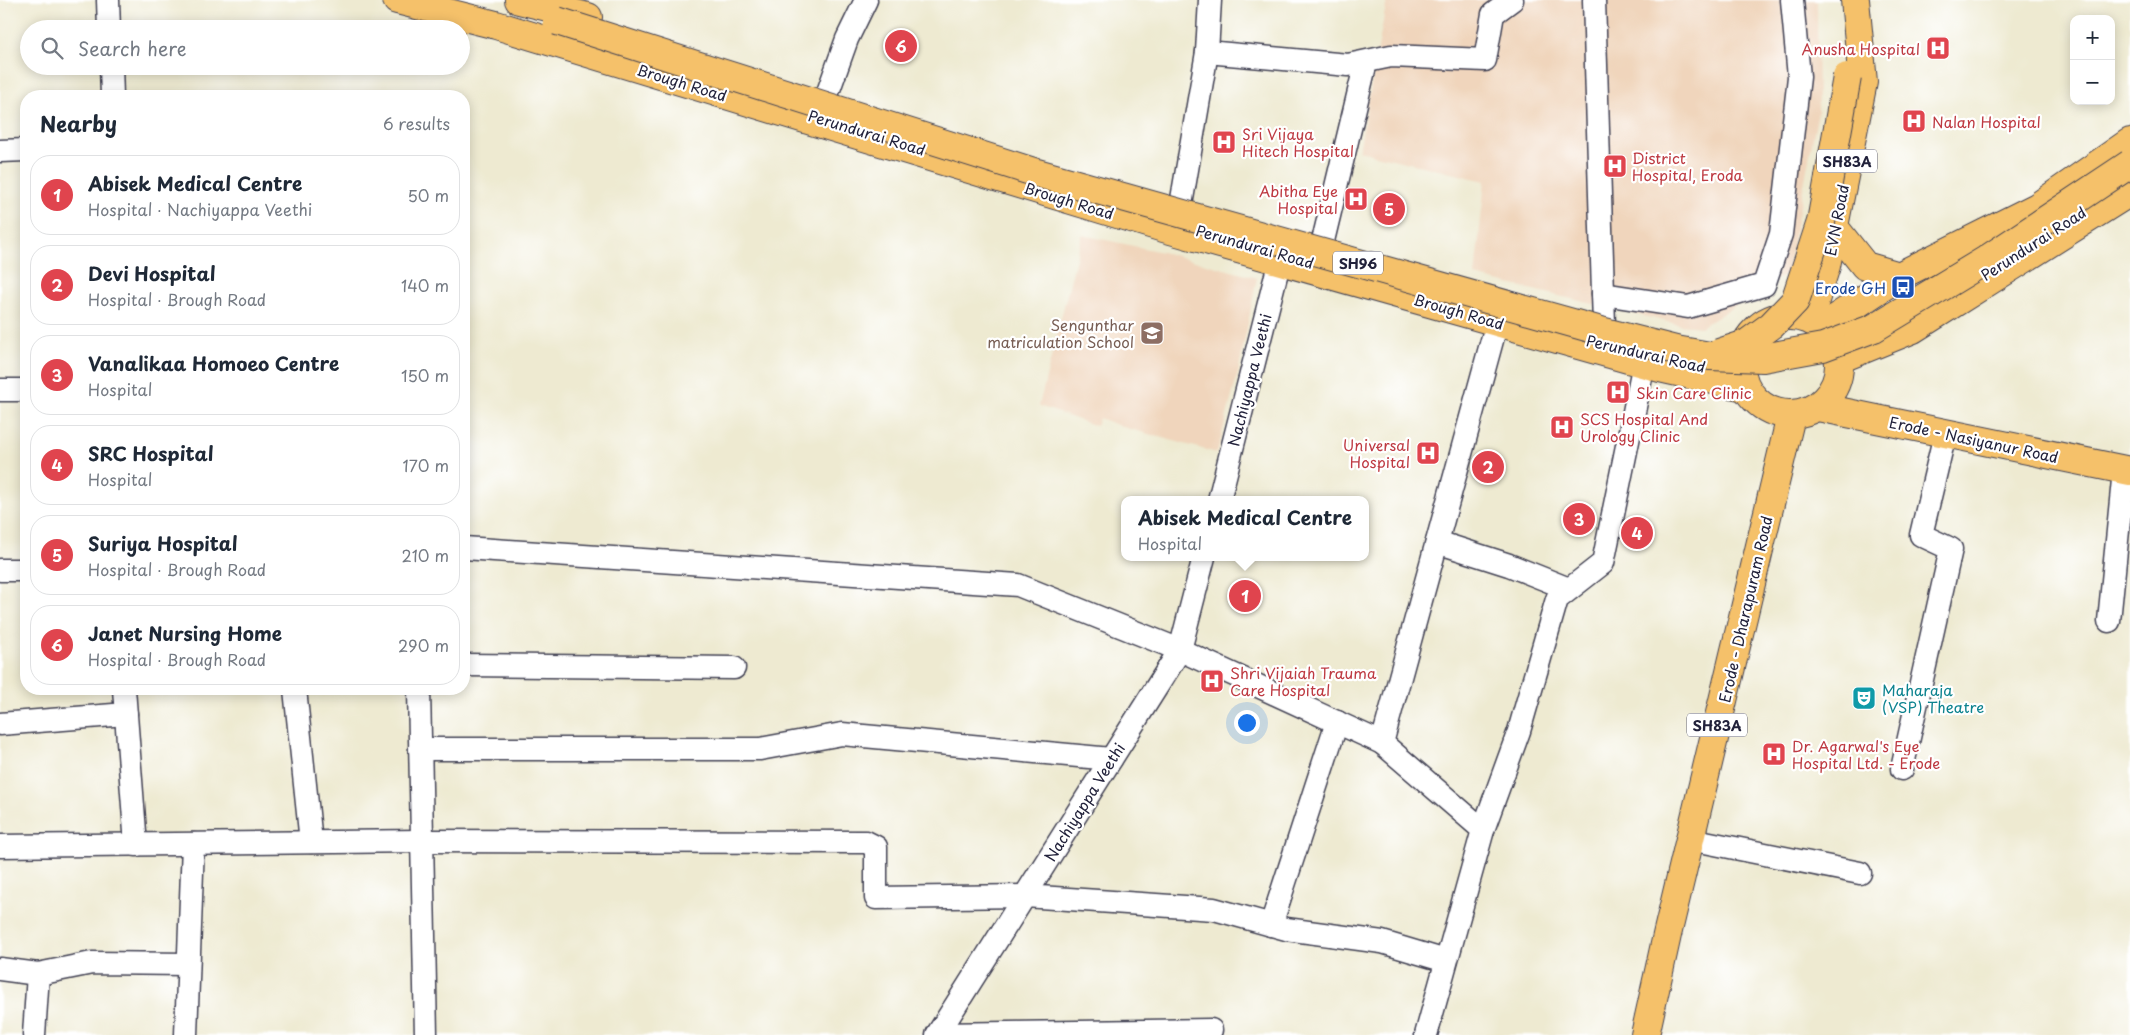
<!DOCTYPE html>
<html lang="en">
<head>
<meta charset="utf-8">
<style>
	body { margin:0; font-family:"Playpen Sans",sans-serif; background:#f6f6f7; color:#1f2937 }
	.controls { position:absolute; right:15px; top:15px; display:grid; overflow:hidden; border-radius:10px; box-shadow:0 2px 12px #0003 }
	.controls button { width:45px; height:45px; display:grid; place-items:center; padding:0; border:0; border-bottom:1px solid #e0e1e3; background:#fff; color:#1f2937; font:25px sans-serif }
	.you { position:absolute; left:1246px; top:722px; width:18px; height:18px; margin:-12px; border:4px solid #fff; border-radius:50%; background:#1a73e8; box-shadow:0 0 0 8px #1a73e833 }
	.badge { display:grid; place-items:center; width:32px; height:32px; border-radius:50%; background:#d1495b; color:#fff; font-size:16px; font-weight:700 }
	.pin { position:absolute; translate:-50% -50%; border:2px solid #fff; box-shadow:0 1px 5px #0006 }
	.popup { position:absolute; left:1121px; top:496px; width:248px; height:65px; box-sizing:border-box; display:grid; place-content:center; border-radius:10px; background:#fff; filter:drop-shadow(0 1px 4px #0005); font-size:16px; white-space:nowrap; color:#747a83 }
	.popup b { font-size:19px; color:#1f2937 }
	.popup::after { content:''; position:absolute; left:50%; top:100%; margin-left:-10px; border:10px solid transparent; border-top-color:#fff }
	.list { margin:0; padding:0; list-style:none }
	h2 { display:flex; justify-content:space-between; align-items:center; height:65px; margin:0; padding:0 20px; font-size:21px }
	h2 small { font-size:16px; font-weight:400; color:#747a83 }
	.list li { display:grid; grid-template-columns:32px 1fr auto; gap:15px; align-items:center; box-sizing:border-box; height:80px; margin:0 10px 10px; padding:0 10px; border:1px solid #e0e1e3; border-radius:20px }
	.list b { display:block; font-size:19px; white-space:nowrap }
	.list p { margin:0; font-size:16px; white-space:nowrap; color:#747a83 }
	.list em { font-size:16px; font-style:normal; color:#747a83 }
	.icon { flex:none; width:28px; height:28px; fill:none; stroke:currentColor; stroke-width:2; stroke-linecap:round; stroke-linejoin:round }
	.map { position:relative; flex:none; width:2130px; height:1035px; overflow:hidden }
	.search { position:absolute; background:#fff; box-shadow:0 2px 12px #0003; left:20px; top:20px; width:450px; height:55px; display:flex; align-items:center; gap:12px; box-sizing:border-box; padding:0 18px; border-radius:28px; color:#747a83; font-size:19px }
	.panel { position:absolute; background:#fff; box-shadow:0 2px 12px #0003; left:20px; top:90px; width:450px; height:605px; border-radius:20px }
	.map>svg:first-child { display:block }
	.built { fill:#f0d5bc }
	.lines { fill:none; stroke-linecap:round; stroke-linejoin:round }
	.minor-casing { stroke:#414052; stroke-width:25 }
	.major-casing { stroke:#414052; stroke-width:30 }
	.minor { stroke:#fff; stroke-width:22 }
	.major { stroke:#f5c16b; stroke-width:28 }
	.major-bridge-casing { stroke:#414052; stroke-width:30; stroke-linecap:butt }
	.major-bridge { stroke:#f5c16b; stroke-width:28 }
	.labels { text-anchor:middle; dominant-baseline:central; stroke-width:4.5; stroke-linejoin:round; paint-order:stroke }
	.shield { fill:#fff; stroke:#646476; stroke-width:1 }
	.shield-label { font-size:14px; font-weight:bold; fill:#22223b }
	.health-label { font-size:15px; fill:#be3a42; stroke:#fff; text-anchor:start }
	.street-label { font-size:15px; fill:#22223b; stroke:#fff }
	.transit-label { font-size:15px; fill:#164399; stroke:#fff; text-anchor:end }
	.education-label { font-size:15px; fill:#785e54; stroke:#fff; text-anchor:end }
	.culture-label { font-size:15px; fill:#0d838f; stroke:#fff; text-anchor:start }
</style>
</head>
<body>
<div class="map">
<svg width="2130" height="1035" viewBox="0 0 2130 1035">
	<rect width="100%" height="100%" fill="#fff"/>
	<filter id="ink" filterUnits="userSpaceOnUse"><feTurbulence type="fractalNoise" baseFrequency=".02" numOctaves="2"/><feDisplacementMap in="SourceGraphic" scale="10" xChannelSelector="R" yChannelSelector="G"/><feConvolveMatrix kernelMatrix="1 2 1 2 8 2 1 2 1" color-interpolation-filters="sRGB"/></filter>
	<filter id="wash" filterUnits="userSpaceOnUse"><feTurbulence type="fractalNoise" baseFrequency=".0096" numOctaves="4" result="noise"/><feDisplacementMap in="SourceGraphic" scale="20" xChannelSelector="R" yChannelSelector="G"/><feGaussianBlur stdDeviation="1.12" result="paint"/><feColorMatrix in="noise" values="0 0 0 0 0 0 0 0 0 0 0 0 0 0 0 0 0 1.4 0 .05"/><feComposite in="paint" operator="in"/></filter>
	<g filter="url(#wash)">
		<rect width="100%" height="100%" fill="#eeead1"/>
		<g class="built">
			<path d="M 1387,0 L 1817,0 L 1818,112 L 1787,273 L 1701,327 L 1681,325 L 1475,276 L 1485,181 L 1359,151 Z"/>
			<path d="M 1082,235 L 1162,252 L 1257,278 L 1238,373 L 1217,453 L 1123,427 L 1099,418 L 1096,426 L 1039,406 Z"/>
		</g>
	</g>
	<g filter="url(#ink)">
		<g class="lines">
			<g class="minor-casing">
				<g id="minor">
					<path d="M 108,0 L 109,29"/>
					<path d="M 1594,0 L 1604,325"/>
					<path d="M 1207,52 L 1348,65 L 1391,56 L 1485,60 L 1493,14 L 1512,0"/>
					<path d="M 111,66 L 112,96"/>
					<path d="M 827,95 L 847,39 L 866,0"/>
					<path d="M 0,151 L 26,150"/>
					<path d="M 1181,205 L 1207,52 L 1210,0"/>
					<path d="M 1322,245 L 1366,62"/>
					<path d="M 1603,294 L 1688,307 L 1764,285 L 1781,234 L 1799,77 L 1792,0"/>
					<path d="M 0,390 L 26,390"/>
					<path d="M 1219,500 L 1284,244"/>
					<path d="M 1437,542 L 1509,565 L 1569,589"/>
					<path d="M 464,548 L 1018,585 L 1180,650 L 1382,743 L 1483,830 L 1426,1035"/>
					<path d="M 0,570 L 26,570"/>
					<path d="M 2109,621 L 2124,470"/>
					<path d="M 464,665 L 734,668"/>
					<path d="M 124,689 L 136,845"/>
					<path d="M 295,689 L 311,842"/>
					<path d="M 419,689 L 426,1035"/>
					<path d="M 0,724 L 126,714"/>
					<path d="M 1382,743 L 1497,322"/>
					<path d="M 420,749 L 760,749 L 842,734 L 1111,759"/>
					<path d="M 1902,769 L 1951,549 L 1921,535 L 1945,434"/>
					<path d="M 1483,830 L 1519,731 L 1557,599 L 1603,563 L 1644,363"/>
					<path d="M 1690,839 L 1860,873"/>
					<path d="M 0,846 L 421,841 L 866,842 L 876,847 L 876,898 L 1025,896 L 1214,909 L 1286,929 L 1382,942 L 1446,961"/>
					<path d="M 1271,925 L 1337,722"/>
					<path d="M 0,969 L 38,974 L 92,963 L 188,964"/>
					<path d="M 938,1034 L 1211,1030"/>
					<path d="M 34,1035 L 38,974"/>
					<path d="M 186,1035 L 193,844"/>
					<path d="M 937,1035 L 1180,650 L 1204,557"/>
				</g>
			</g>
			<g class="major-casing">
				<g id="major">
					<path d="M 397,0 L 496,25 L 1160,227 L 1660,368 L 1745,387"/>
					<path d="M 519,0 L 588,17"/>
					<path d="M 1834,227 L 1865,266 L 1899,276"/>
					<circle cx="1790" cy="365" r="49"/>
					<path d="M 1809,319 L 1826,266 L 1863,82 L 1855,0"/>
					<path d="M 1822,327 L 1899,276 L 2037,207 L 2130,142"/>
					<path d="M 1839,359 L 1913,329 L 2130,192"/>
					<path d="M 1818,407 L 2130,471"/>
					<path d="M 1645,1035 L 1667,935 L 1791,416"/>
				</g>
			</g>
			<use href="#minor" class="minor"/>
			<use href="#major" class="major"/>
			<g class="major-bridge-casing">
				<g id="major-bridge">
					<path d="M 557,21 L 1037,173 L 1601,331 L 1676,350 L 1710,356 L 1763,358 L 1823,347 L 1874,328 L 1986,260 L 2130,164"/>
					<path d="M 1719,353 L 1746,344 L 1772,325 L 1795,301 L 1821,222 L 1847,77"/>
				</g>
			</g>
			<use href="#major-bridge" class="major-bridge"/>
		</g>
	</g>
	<defs>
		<g id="hospital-square" transform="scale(1.25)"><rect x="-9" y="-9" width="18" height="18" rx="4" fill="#e0444e" stroke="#fff"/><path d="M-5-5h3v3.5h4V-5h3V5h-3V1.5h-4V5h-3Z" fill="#fff"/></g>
		<g id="bus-square" transform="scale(1.25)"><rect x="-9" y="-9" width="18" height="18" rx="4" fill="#1a4fb4" stroke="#fff"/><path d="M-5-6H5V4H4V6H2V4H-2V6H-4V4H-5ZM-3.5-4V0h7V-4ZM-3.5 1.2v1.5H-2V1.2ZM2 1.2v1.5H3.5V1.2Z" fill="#fff"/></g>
		<g id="school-square" transform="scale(1.25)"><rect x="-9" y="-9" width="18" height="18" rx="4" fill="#8d6e63" stroke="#fff"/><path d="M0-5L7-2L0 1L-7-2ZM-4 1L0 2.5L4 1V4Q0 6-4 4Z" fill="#fff"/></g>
		<g id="theatre-square" transform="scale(1.25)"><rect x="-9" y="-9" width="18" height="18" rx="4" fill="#0f9aa8" stroke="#fff"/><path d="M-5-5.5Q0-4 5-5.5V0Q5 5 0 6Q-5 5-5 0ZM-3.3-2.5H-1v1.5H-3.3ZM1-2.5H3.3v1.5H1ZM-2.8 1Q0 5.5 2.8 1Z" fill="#fff"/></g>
	</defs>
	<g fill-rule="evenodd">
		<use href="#hospital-square" x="1938" y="48"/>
		<use href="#hospital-square" x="1914" y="121"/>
		<use href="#hospital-square" x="1224" y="142"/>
		<use href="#hospital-square" x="1615" y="166"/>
		<use href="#hospital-square" x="1356" y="199"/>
		<use href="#bus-square" x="1903" y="287"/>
		<use href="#school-square" x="1152" y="333"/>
		<use href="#hospital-square" x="1618" y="392"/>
		<use href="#hospital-square" x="1562" y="427"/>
		<use href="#hospital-square" x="1428" y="453"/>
		<use href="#hospital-square" x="1212" y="681"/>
		<use href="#theatre-square" x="1864" y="698"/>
		<use href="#hospital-square" x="1774" y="754"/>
	</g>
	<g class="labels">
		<g class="shield">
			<rect x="1817" y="149.5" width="60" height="23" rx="4"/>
			<rect x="1333" y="251.5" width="50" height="23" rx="4"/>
			<rect x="1687" y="713.5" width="60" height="23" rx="4"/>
		</g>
		<g class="shield-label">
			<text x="1847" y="161">SH83A</text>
			<text x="1358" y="263">SH96</text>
			<text x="1717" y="725">SH83A</text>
		</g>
		<g class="health-label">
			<text x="1920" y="48" text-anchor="end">Anusha Hospital</text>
			<text x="1932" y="121">Nalan Hospital</text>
			<text x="1242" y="133">Sri Vijaya<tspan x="1242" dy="17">Hitech Hospital</tspan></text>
			<text x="1632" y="157">District<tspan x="1632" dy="17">Hospital, Eroda</tspan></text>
			<text x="1338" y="190" text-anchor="end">Abitha Eye<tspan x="1338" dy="17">Hospital</tspan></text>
			<text x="1636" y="392">Skin Care Clinic</text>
			<text x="1580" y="418">SCS Hospital And<tspan x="1580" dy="17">Urology Clinic</tspan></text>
			<text x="1410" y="444" text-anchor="end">Universal<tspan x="1410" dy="17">Hospital</tspan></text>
			<text x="1230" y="672">Shri Vijaiah Trauma<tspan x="1230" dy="17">Care Hospital</tspan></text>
			<text x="1792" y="745">Dr. Agarwal's Eye<tspan x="1792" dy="17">Hospital Ltd. - Erode</tspan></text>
		</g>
		<g class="street-label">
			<text transform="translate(682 82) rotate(17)">Brough Road</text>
			<text transform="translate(867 132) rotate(17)">Perundurai Road</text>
			<text transform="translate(1069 200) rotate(17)">Brough Road</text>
			<text transform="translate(1836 220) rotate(-79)">EVN Road</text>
			<text transform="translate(2033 243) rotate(-33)">Perundurai Road</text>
			<text transform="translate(1255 246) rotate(16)">Perundurai Road</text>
			<text transform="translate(1459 311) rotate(16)">Brough Road</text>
			<text transform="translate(1646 353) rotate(13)">Perundurai Road</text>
			<text transform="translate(1249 380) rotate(-76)">Nachiyappa Veethi</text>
			<text transform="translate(1974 439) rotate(12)">Erode - Nasiyanur Road</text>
			<text transform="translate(1745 609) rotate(-77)">Erode - Dharapuram Road</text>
			<text transform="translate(1084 802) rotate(-58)">Nachiyappa Veethi</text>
		</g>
		<g class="transit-label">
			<text x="1886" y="287">Erode GH</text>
		</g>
		<g class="education-label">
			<text x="1134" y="324">Sengunthar<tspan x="1134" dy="17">matriculation School</tspan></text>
		</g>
		<g class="culture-label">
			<text x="1882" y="689">Maharaja<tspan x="1882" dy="17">(VSP) Theatre</tspan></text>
		</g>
	</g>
</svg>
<div class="controls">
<button>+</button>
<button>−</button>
</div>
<div class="you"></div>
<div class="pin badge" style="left:1245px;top:596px;background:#e0444e">1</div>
<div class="popup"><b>Abisek Medical Centre</b>Hospital</div>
<div class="pin badge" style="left:1488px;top:467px;background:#e0444e">2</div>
<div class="pin badge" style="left:1579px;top:519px;background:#e0444e">3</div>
<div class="pin badge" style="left:1637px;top:533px;background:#e0444e">4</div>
<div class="pin badge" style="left:1389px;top:209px;background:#e0444e">5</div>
<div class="pin badge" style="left:901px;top:46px;background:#e0444e">6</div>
<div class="search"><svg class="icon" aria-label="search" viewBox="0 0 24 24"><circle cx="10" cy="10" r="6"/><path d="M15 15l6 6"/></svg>Search here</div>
<section class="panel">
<h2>Nearby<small>6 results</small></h2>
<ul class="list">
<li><span class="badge" style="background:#e0444e">1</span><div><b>Abisek Medical Centre</b><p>Hospital · Nachiyappa Veethi</p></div><em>50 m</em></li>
<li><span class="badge" style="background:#e0444e">2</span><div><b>Devi Hospital</b><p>Hospital · Brough Road</p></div><em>140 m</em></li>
<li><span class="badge" style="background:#e0444e">3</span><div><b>Vanalikaa Homoeo Centre</b><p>Hospital</p></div><em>150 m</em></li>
<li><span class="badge" style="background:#e0444e">4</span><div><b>SRC Hospital</b><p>Hospital</p></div><em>170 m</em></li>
<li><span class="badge" style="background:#e0444e">5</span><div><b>Suriya Hospital</b><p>Hospital · Brough Road</p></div><em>210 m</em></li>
<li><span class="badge" style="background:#e0444e">6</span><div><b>Janet Nursing Home</b><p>Hospital · Brough Road</p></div><em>290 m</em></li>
</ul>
</section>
</div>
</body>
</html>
